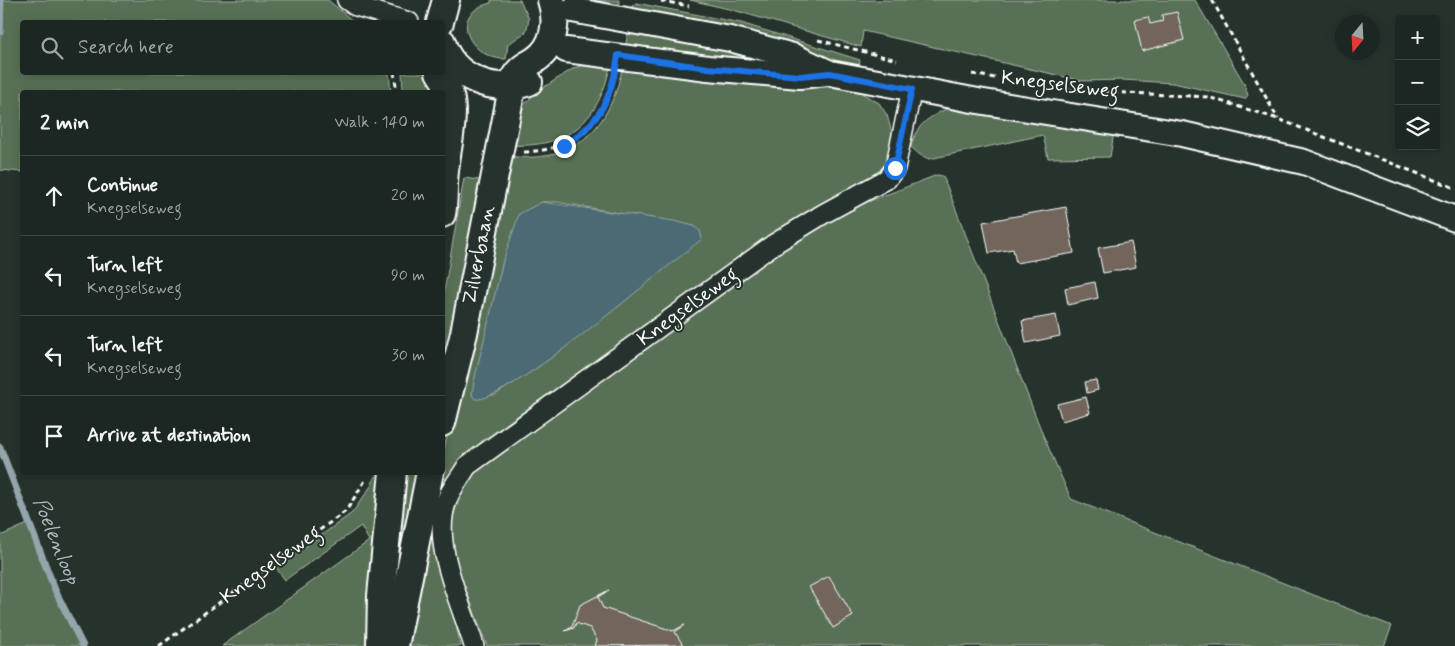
<!DOCTYPE html>
<html lang="en">
<head>
<meta charset="utf-8">
<style>
	body { margin:0; font-family:Mynerve,sans-serif; background:#252e2a; color:#f1f3f6 }
	.controls { position:absolute; right:15px; top:15px; display:grid; overflow:hidden; border-radius:5px; box-shadow:0 2px 12px #0003 }
	.controls button { width:45px; height:45px; display:grid; place-items:center; padding:0; border:0; border-bottom:1px solid #3a4340; background:#1c2622; color:#f1f3f6; font:25px sans-serif }
	.compass { position:absolute; left:1335px; top:15px; width:45px; height:45px; border-radius:50%; background:#1c2622; box-shadow:0 2px 12px #0003; rotate:198deg }
	.stop { position:absolute; width:15px; height:15px; margin:-11px; border:4px solid #1a73e8; border-radius:50%; background:#fff }
	.stop.end { background:#1a73e8; border-color:#fff; box-shadow:0 1px 5px #0008 }
	.list { margin:0; padding:0; list-style:none }
	h2 { display:flex; justify-content:space-between; align-items:center; height:65px; margin:0; padding:0 20px; font-size:21px }
	h2 small { font-size:16px; font-weight:400; color:#a0a5a5 }
	.list li { display:grid; grid-template-columns:32px 1fr auto; gap:15px; align-items:center; box-sizing:border-box; height:80px; padding:0 20px; border-top:1px solid #3a4340 }
	.list b { display:block; font-size:19px; white-space:nowrap }
	.list p { margin:0; font-size:16px; white-space:nowrap; color:#a0a5a5 }
	.list em { font-size:16px; font-style:normal; color:#a0a5a5 }
	.icon { flex:none; width:28px; height:28px; fill:none; stroke:currentColor; stroke-width:2; stroke-linecap:round; stroke-linejoin:round }
	.map { position:relative; flex:none; width:1455px; height:646px; overflow:hidden }
	.search { position:absolute; background:#1c2622; box-shadow:0 2px 12px #0003; left:20px; top:20px; width:425px; height:55px; display:flex; align-items:center; gap:12px; box-sizing:border-box; padding:0 18px; border-radius:5px; color:#a0a5a5; font-size:19px }
	.panel { position:absolute; background:#1c2622; box-shadow:0 2px 12px #0003; left:20px; top:90px; width:425px; height:385px; border-radius:5px }
	.map>svg:first-child { display:block }
	.green { fill:#587156; stroke:#acb8aa; fill-rule:evenodd }
	.water { fill:#4c6b73; stroke:#94a6ab }
	.lines { fill:none; stroke-linecap:round; stroke-linejoin:round }
	.stream { stroke:#94a6ab; stroke-width:7 }
	.building { fill:#71655c; stroke:#fff }
	.minor-casing { stroke:#fff; stroke-width:22 }
	.tertiary-casing { stroke:#fff; stroke-width:28 }
	.secondary-casing { stroke:#fff; stroke-width:30 }
	.path { stroke:#fff; stroke-width:3; stroke-dasharray:5 4; stroke-linecap:butt }
	.minor { stroke:#26332d; stroke-width:19 }
	.tertiary { stroke:#26332d; stroke-width:24 }
	.secondary { stroke:#26332d; stroke-width:26 }
	.route { stroke:#1a73e8; stroke-width:6 }
	.labels { text-anchor:middle; dominant-baseline:central; stroke-width:4; stroke-linejoin:round; paint-order:stroke }
	.street-label { font-size:20px; fill:#fff; stroke:#26332d }
	.water-label { font-size:21px; font-style:italic; fill:#aebcc0; stroke:#26332d }
</style>
</head>
<body>
<div class="map">
<svg width="1455" height="646" viewBox="0 0 1455 646">
	<rect width="100%" height="100%" fill="#26332d"/>
	<filter id="ink" filterUnits="userSpaceOnUse"><feTurbulence type="fractalNoise" baseFrequency=".02" numOctaves="2"/><feDisplacementMap in="SourceGraphic" scale="10" xChannelSelector="R" yChannelSelector="G"/><feConvolveMatrix kernelMatrix="1 2 1 2 8 2 1 2 1" color-interpolation-filters="sRGB"/></filter>
	<g filter="url(#ink)">
		<g class="green">
			<path d="M 0,0 L 328,0 L 354,22 L 22,22 L 22,72 L 389,73 L 391,92 L 22,92 L 22,172 L 0,170 Z"/>
			<path d="M 491,0 L 520,0 L 529,19 L 526,32 L 508,44 L 506,59 C 470,60 446,13 491,3 Z"/>
			<path d="M 593,0 L 619,0 L 620,10 Z"/>
			<path d="M 690,0 L 1195,0 L 1244,83 L 1248,95 L 1245,99 L 1173,83 L 1123,80 L 1083,81 L 863,31 L 861,47 L 733,10 Z"/>
			<path d="M 636,3 L 741,23 L 860,60 L 859,68 L 631,12 L 632,6 Z"/>
			<path d="M 629,27 L 767,59 L 767,63 L 625,49 Z"/>
			<path d="M 611,62 C 600,121 569,149 508,145 L 521,108 L 535,93 L 574,68 L 586,64 Z"/>
			<path d="M 623,64 L 856,90 L 879,103 L 887,115 L 892,133 L 890,152 L 884,167 L 871,179 L 794,221 L 482,441 L 467,455 L 448,478 L 437,550 L 461,646 L 403,646 L 442,472 L 443,453 L 468,352 L 507,156 C 575,165 611,128 623,64 ZM 542,202 L 556,202 L 694,226 L 681,255 L 548,360 L 495,395 L 472,395 L 503,261 Z"/>
			<path d="M 402,73 L 427,73 L 437,92 L 403,92 Z"/>
			<path d="M 952,106 L 1114,132 L 1110,157 L 1048,158 L 1043,135 L 929,159 L 920,155 L 911,147 C 917,122 930,117 952,106 Z"/>
			<path d="M 937,175 L 943,176 L 1043,435 L 1071,499 L 1392,626 L 1384,646 L 487,646 L 467,592 L 463,592 C 460,577 453,560 451,544 C 448,514 465,485 481,462 L 810,231 L 852,208 Z"/>
			<path d="M 464,178 L 486,181 L 443,397 L 443,298 Z"/>
			<path d="M 401,472 L 422,473 L 387,632 Z"/>
			<path d="M 377,473 L 387,473 L 373,646 L 222,646 L 369,541 L 361,526 L 285,580 L 276,568 L 352,513 L 371,486 Z"/>
			<path d="M 30,523 C 44,566 57,607 81,646 L 0,646 L 0,536 Z"/>
		</g>
		<path class="water" d="M 542,202 L 674,221 L 694,226 L 700,231 L 702,239 C 669,264 505,405 475,399 L 472,395 L 474,381 L 503,261 L 519,214 Z"/>
		<g class="lines">
			<g class="stream">
				<path d="M 0,32 L 1,0"/>
				<path d="M 0,447 L 55,590 L 83,646"/>
			</g>
		</g>
		<g class="building">
			<path d="M 1177,12 L 1184,40 L 1142,51 L 1135,20 L 1148,17 L 1150,24 L 1163,21 L 1162,15 Z"/>
			<path d="M 1066,207 L 1074,253 L 1016,263 L 1013,249 L 989,253 L 983,222 Z"/>
			<path d="M 1131,242 L 1136,267 L 1103,273 L 1098,248 Z"/>
			<path d="M 1095,282 L 1098,298 L 1068,305 L 1065,288 Z"/>
			<path d="M 1056,315 L 1060,336 L 1026,343 L 1022,321 Z"/>
			<path d="M 1096,380 L 1098,390 L 1087,393 L 1085,382 Z"/>
			<path d="M 1086,397 L 1090,413 L 1062,421 L 1057,404 Z"/>
			<path d="M 829,576 L 853,616 L 833,628 L 809,587 Z"/>
			<path d="M 609,590 L 598,597 L 603,608 L 673,631 L 685,625 L 675,632 L 683,645 L 595,646 L 597,640 L 590,628 L 576,623 L 574,628 L 565,631 L 572,627 L 580,605 Z"/>
		</g>
		<g class="lines">
			<g class="minor-casing">
				<g id="minor">
					<path d="M 347,0 L 356,6 L 409,22"/>
					<path d="M 474,646 C 462,604 430,544 447,500 C 451,488 461,477 467,466 L 774,244 L 823,214 L 887,179 L 895,168 L 912,89"/>
				</g>
			</g>
			<g class="tertiary-casing">
				<g id="tertiary">
					<path d="M 572,10 L 730,39 L 793,56 L 830,73 L 978,101 L 1182,134 L 1304,162 L 1455,219"/>
					<path d="M 566,50 L 708,68 L 800,76 L 827,73"/>
				</g>
			</g>
			<g class="secondary-casing">
				<g id="secondary">
					<path d="M 440,22 L 446,0"/>
					<path d="M 442,42 C 452,79 496,94 529,82"/>
					<path d="M 439,72 C 462,103 448,137 445,171 C 443,186 445,200 442,214"/>
					<path d="M 442,423 L 464,333 L 514,78 C 520,67 526,66 535,60 C 555,47 558,21 551,0"/>
					<path d="M 380,646 L 381,596 L 393,472"/>
					<path d="M 395,646 L 430,472"/>
				</g>
			</g>
			<g class="path">
				<path d="M 1212,0 L 1278,119"/>
				<path d="M 661,1 L 689,6"/>
				<path d="M 818,40 L 897,60"/>
				<path d="M 394,72 L 397,92"/>
				<path d="M 972,74 L 995,78"/>
				<path d="M 1068,90 L 1208,97 L 1278,119 L 1455,188"/>
				<path d="M 524,152 C 573,150 601,127 613,79"/>
				<path d="M 159,646 L 346,511 L 366,479"/>
			</g>
			<use href="#minor" class="minor"/>
			<use href="#tertiary" class="tertiary"/>
			<use href="#secondary" class="secondary"/>
		</g>
	</g>
	<g class="lines" filter="url(#ink)">
		<path class="route" d="M 564,146 C 601,122 612,97 618,55 L 708,68 L 800,76 L 830,73 L 912,89 L 895,168"/>
	</g>
	<g class="labels">
		<g class="street-label">
			<text transform="translate(1060 85) rotate(7)">Knegselseweg</text>
			<text transform="translate(479 255) rotate(-79)">Zilverbaan</text>
			<text transform="translate(688 307) rotate(-36)">Knegselseweg</text>
			<text transform="translate(271 565) rotate(-36)">Knegselseweg</text>
		</g>
		<g class="water-label">
			<text transform="translate(56 541) rotate(68)">Poelenloop</text>
		</g>
	</g>
</svg>
<div class="controls">
<button>+</button>
<button>−</button>
<button><svg class="icon" aria-label="layers" viewBox="0 0 24 24"><path d="M12 4l9 5-9 5-9-5zM3 14l9 5 9-5"/></svg></button>
</div>
<svg class="compass" viewBox="-18 -18 36 36"><path d="M0-13l5 13h-10z" fill="#e53935"/><path d="M0 13l5-13h-10z" fill="#a0a5a5"/></svg>
<div class="stop" style="left:895px;top:168px"></div>
<div class="stop end" style="left:564px;top:146px"></div>
<div class="search"><svg class="icon" aria-label="search" viewBox="0 0 24 24"><circle cx="10" cy="10" r="6"/><path d="M15 15l6 6"/></svg>Search here</div>
<section class="panel">
<h2>2 min<small>Walk · 140 m</small></h2>
<ul class="list">
<li><svg class="icon" aria-label="ahead" viewBox="0 0 24 24"><path d="M12 20V5M6 11l6-6 6 6"/></svg><div><b>Continue</b><p>Knegselseweg</p></div><em>20 m</em></li>
<li><svg class="icon" aria-label="left" viewBox="0 0 24 24"><path d="M17 20v-9H6M10 6l-5 5 5 5"/></svg><div><b>Turn left</b><p>Knegselseweg</p></div><em>90 m</em></li>
<li><svg class="icon" aria-label="left" viewBox="0 0 24 24"><path d="M17 20v-9H6M10 6l-5 5 5 5"/></svg><div><b>Turn left</b><p>Knegselseweg</p></div><em>30 m</em></li>
<li><svg class="icon" aria-label="arrive" viewBox="0 0 24 24"><path d="M6 21V4h12l-3 4 3 4H6"/></svg><div><b>Arrive at destination</b></div></li>
</ul>
</section>
</div>
</body>
</html>
